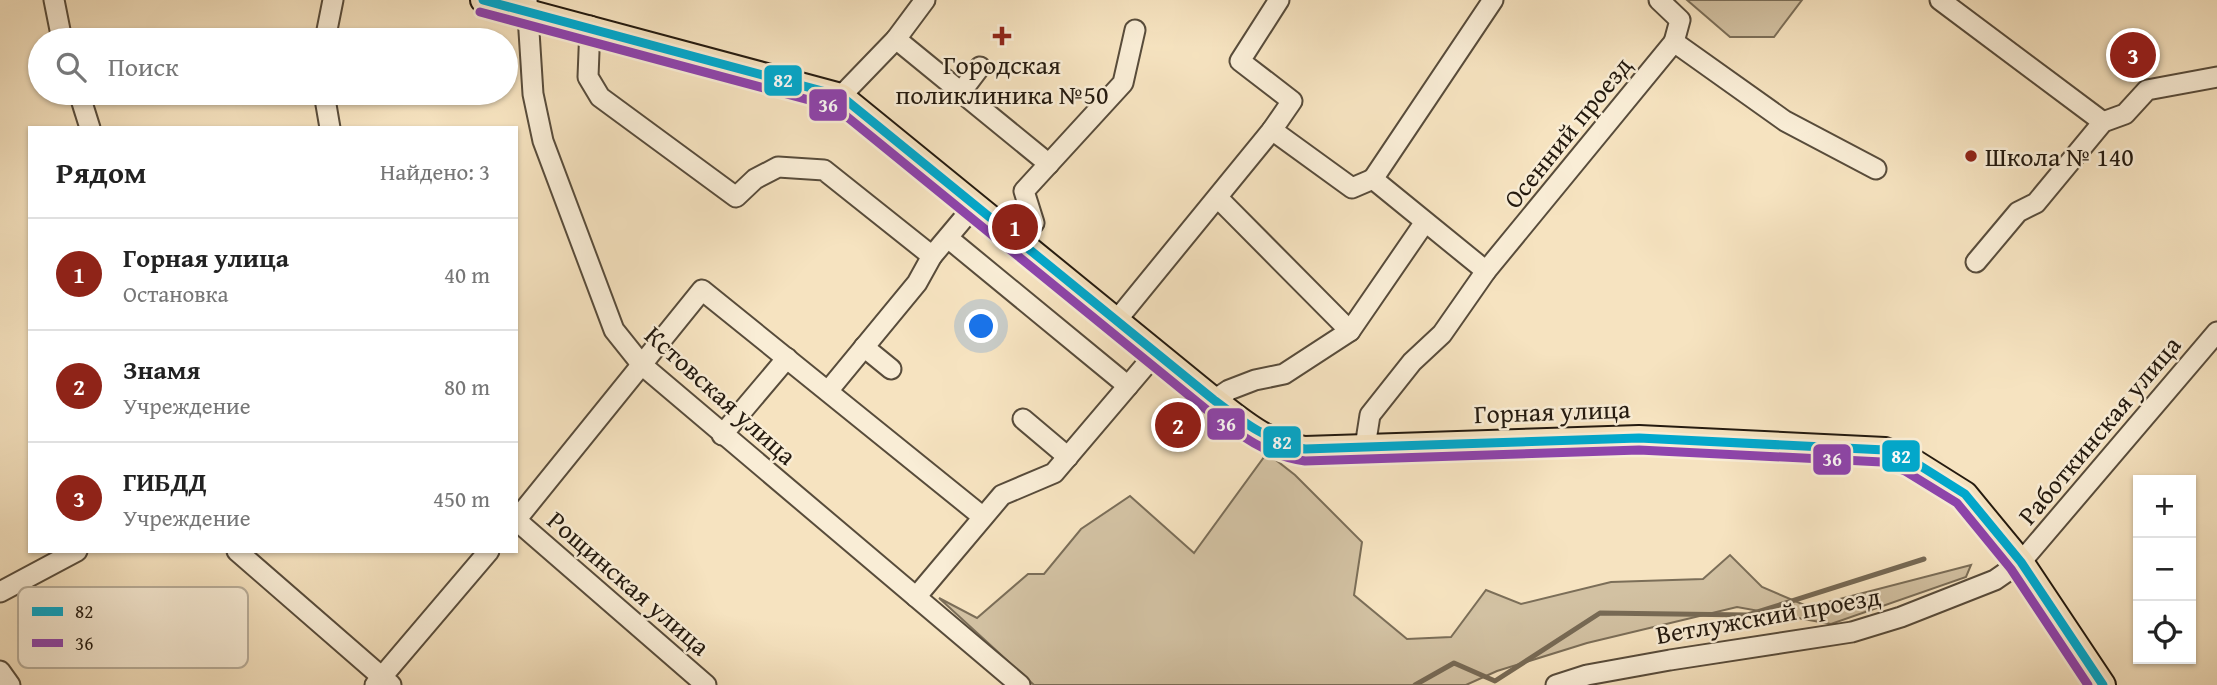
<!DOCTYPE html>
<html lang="ru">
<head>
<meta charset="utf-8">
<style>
	body { margin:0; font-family:"Gentium Book Plus",serif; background:#f6f6f6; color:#222 }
	.controls { position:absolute; right:21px; bottom:21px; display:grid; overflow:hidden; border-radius:0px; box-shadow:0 2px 5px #0004 }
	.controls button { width:63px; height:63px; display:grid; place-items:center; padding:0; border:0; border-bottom:2px solid #e0e0e0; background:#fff; color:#222; font:35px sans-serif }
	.you { position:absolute; left:982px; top:327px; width:24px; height:24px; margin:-18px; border:5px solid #fff; border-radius:50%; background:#1a73e8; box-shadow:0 0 0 10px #1a73e833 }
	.badge { display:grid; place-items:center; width:46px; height:46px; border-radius:50%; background:#8f2418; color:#fff; font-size:23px; font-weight:700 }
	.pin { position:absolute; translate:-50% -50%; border:4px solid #fff; box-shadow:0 2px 7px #0006 }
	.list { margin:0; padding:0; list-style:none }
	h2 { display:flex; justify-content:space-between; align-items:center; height:91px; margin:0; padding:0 28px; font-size:30px }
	h2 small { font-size:23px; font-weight:400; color:#767676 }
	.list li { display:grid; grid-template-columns:46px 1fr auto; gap:21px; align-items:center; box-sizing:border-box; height:112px; padding:0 28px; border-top:2px solid #e0e0e0 }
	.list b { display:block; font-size:26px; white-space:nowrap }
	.list p { margin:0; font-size:23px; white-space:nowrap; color:#767676 }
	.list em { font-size:23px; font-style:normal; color:#767676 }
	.icon { flex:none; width:38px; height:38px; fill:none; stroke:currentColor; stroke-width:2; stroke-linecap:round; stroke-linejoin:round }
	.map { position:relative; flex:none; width:2217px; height:685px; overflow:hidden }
	.search { position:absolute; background:#fff; box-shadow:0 2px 5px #0004; left:28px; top:28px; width:490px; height:77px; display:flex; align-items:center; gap:18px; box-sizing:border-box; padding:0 24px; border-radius:38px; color:#767676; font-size:26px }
	.panel { position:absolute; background:#fff; box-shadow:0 2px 5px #0004; left:28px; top:126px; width:490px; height:427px; border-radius:0px }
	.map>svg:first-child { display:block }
	.green { fill:#d2c1a2; stroke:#7b6e58; stroke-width:2 }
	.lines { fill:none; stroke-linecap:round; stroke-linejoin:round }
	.stream { stroke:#776a55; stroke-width:5 }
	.minor-casing { stroke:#584c3b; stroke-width:23 }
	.major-casing { stroke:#241a0f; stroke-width:28 }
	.minor { stroke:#f9edd6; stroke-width:19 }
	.major { stroke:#f6e3c0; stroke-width:24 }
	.bus-1-casing { stroke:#f9edd6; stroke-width:14 }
	.bus-2-casing { stroke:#f9edd6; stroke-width:14 }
	.bus-1 { stroke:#00a9ce; stroke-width:9 }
	.bus-2 { stroke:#8e44ad; stroke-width:9 }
	.poi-dot { fill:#8f2418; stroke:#f9edd6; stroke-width:2.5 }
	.labels { text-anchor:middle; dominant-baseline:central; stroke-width:5; stroke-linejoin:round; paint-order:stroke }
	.poi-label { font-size:26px; fill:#241a0f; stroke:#f9edd6 }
	.street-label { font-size:26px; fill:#241a0f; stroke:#f9edd6 }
	.key { fill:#f9edd6; stroke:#b9ae9a; stroke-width:2 }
	.key-label { font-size:19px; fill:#241a0f }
	.line-badge { stroke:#f9edd6; stroke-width:2.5 }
	.badge-label { font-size:19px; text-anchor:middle; font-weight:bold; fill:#fff }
</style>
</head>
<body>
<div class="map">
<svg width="2217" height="685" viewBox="0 0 2217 685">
	<rect width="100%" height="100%" fill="#f6e3c0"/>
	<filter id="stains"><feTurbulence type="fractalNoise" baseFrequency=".00286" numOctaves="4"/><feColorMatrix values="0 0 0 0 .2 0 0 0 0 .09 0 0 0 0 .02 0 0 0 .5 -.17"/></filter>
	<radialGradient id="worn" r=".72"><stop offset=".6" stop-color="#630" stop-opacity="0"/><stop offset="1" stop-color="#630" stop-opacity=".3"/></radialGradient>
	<g class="green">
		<path d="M 1687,0 L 1802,0 L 1774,37 L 1730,37 Z"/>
		<path d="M 1267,453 L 1295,475 L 1362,542 L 1354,595 L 1407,639 L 1451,637 L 1486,590 L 1521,604 L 1611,582 L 1703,579 L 1730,555 L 1762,587 L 1809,607 L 1971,565 L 1966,577 L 1831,624 L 1737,607 L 1587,643 L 1497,671 L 1466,685 L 1034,685 L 939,598 L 977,618 L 1028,574 L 1044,574 L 1081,529 L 1130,496 L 1194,553 Z"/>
	</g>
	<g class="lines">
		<path class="stream" d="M 1415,685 L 1454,663 L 1495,681 L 1600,613 L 1748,615 L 1924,559"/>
		<g class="minor-casing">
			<g id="minor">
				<path d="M 54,0 L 62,40"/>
				<path d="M 527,0 L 533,94 L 543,141 L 614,330 L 642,365 L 1020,685"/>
				<path d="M 1279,0 L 1240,61 L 1292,101 L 1272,130 L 1352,188 L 1373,179"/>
				<path d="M 1659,0 L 1680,20 L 1674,42"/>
				<path d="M 1940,0 L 2103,122"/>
				<path d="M 590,26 L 588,77 L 600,97 L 736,197 L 755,179 L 778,167 L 824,170 L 932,256 L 974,206"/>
				<path d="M 896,39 L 1049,164"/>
				<path d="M 325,40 L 333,0"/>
				<path d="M 961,92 L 980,67"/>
				<path d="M 79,93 L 90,128"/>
				<path d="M 324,93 L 330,128"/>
				<path d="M 841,96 L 896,39 L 925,0"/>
				<path d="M 1373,179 L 1493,0"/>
				<path d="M 1373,179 L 1486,271"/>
				<path d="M 1218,198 L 1350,331"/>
				<path d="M 948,238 L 1128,386"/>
				<path d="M 1018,242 L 1034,223 L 1024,191 L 1123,83 L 1135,30"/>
				<path d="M 1976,262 L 2018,212 L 2036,203 L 2103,122 L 2125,114 L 2147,90 L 2217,77"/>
				<path d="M 1116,321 L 1272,130"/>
				<path d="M 864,347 L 891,369"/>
				<path d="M 828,391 L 917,283 L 932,256"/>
				<path d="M 1214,400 L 1229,390 L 1255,380 L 1284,374 L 1350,331 L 1425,222"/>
				<path d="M 1023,419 L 1068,457"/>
				<path d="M 722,435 L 787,358"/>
				<path d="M 1365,447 L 1370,415 L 1412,362 L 1442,334 L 1486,271 L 1674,42 L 1785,121 L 1876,169"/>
				<path d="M 516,520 L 702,290 L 983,517"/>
				<path d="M 516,520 L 706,685"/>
				<path d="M 237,551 L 391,685"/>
				<path d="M 0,592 L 77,551"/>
				<path d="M 916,597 L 1002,495 L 1054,473 L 1156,353"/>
				<path d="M 0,671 L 10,685"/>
				<path d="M 375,685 L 489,551"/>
				<path d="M 1556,685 L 1587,675 L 1670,660 L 1852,632 L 1901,617 L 1995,580 L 2021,562 L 2217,332"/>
			</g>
		</g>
		<g class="major-casing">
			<path id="major" d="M 483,0 L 841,96 L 1214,400 C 1245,423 1265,443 1305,449 L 1639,438 L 1885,450 L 1911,460 L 1965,494 L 2021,562 L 2103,685"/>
		</g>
		<use href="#minor" class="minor"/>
		<use href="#major" class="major"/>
		<g class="bus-1-casing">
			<path id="bus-1" d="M 483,0 L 841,96 L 1214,400 C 1243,422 1269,442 1305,449 L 1639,438 L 1885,450 L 1911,460 L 1965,494 L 2021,562 L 2103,685"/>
		</g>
		<g class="bus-2-casing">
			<path id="bus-2" d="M 480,12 L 835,107 L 1207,410 C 1237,433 1266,456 1305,461 L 1639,450 L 1882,462 L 1905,471 L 1957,503 L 2011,569 L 2088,685"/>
		</g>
		<use href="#bus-1" class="bus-1"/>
		<use href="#bus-2" class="bus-2"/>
	</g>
	<g class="poi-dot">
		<path d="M998.5 25.5h7v7h7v7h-7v7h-7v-7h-7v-7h7z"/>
		<circle cx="1971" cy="156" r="7"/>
	</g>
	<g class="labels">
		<g class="poi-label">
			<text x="1002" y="64">Городская<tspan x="1002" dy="30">поликлиника №50</tspan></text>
			<text x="1985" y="156" text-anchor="start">Школа № 140</text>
		</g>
		<g class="street-label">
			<text transform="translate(1567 132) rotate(-51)">Осенний проезд</text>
			<text transform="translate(721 395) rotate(42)">Кстовская улица</text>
			<text transform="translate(1552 411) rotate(-2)">Горная улица</text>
			<text transform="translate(2099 430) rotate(-50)">Работкинская улица</text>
			<text transform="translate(629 583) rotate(41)">Рощинская улица</text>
			<text transform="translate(1768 615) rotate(-10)">Ветлужский проезд</text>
		</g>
	</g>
	<rect x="18" y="587" width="230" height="81" rx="10" class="key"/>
	<rect x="32" y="607" width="31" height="9" fill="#00a9ce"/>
	<rect x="32" y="639" width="31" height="8" fill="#8e44ad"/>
	<g class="key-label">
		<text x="75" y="618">82</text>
		<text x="75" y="650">36</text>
	</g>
	<g class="line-badge">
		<rect x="763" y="64" width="40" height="33" rx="7" fill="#00a9ce"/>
		<rect x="808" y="88" width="40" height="34" rx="7" fill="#8e44ad"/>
		<rect x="1206" y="407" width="40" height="34" rx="7" fill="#8e44ad"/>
		<rect x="1262" y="425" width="40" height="34" rx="7" fill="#00a9ce"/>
		<rect x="1881" y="439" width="40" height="34" rx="7" fill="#00a9ce"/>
		<rect x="1812" y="443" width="40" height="33" rx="7" fill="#8e44ad"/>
	</g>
	<g class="badge-label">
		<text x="783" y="87">82</text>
		<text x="828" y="112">36</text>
		<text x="1226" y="431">36</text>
		<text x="1282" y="449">82</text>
		<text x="1901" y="463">82</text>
		<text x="1832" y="466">36</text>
	</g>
	<rect width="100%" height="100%" filter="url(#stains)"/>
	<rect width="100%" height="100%" fill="url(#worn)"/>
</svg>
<div class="controls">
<button>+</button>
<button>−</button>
<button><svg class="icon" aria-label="locate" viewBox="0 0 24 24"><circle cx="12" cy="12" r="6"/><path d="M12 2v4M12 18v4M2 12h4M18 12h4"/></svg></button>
</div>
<div class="you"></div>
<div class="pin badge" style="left:1015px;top:227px">1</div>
<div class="pin badge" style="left:1178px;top:425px">2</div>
<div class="pin badge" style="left:2133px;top:55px">3</div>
<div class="search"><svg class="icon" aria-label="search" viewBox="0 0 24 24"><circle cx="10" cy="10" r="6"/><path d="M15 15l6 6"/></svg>Поиск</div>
<section class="panel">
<h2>Рядом<small>Найдено: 3</small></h2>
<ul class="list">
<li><span class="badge">1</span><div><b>Горная улица</b><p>Остановка</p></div><em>40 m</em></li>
<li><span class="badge">2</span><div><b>Знамя</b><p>Учреждение</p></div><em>80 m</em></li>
<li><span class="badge">3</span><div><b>ГИБДД</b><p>Учреждение</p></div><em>450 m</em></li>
</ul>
</section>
</div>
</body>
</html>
